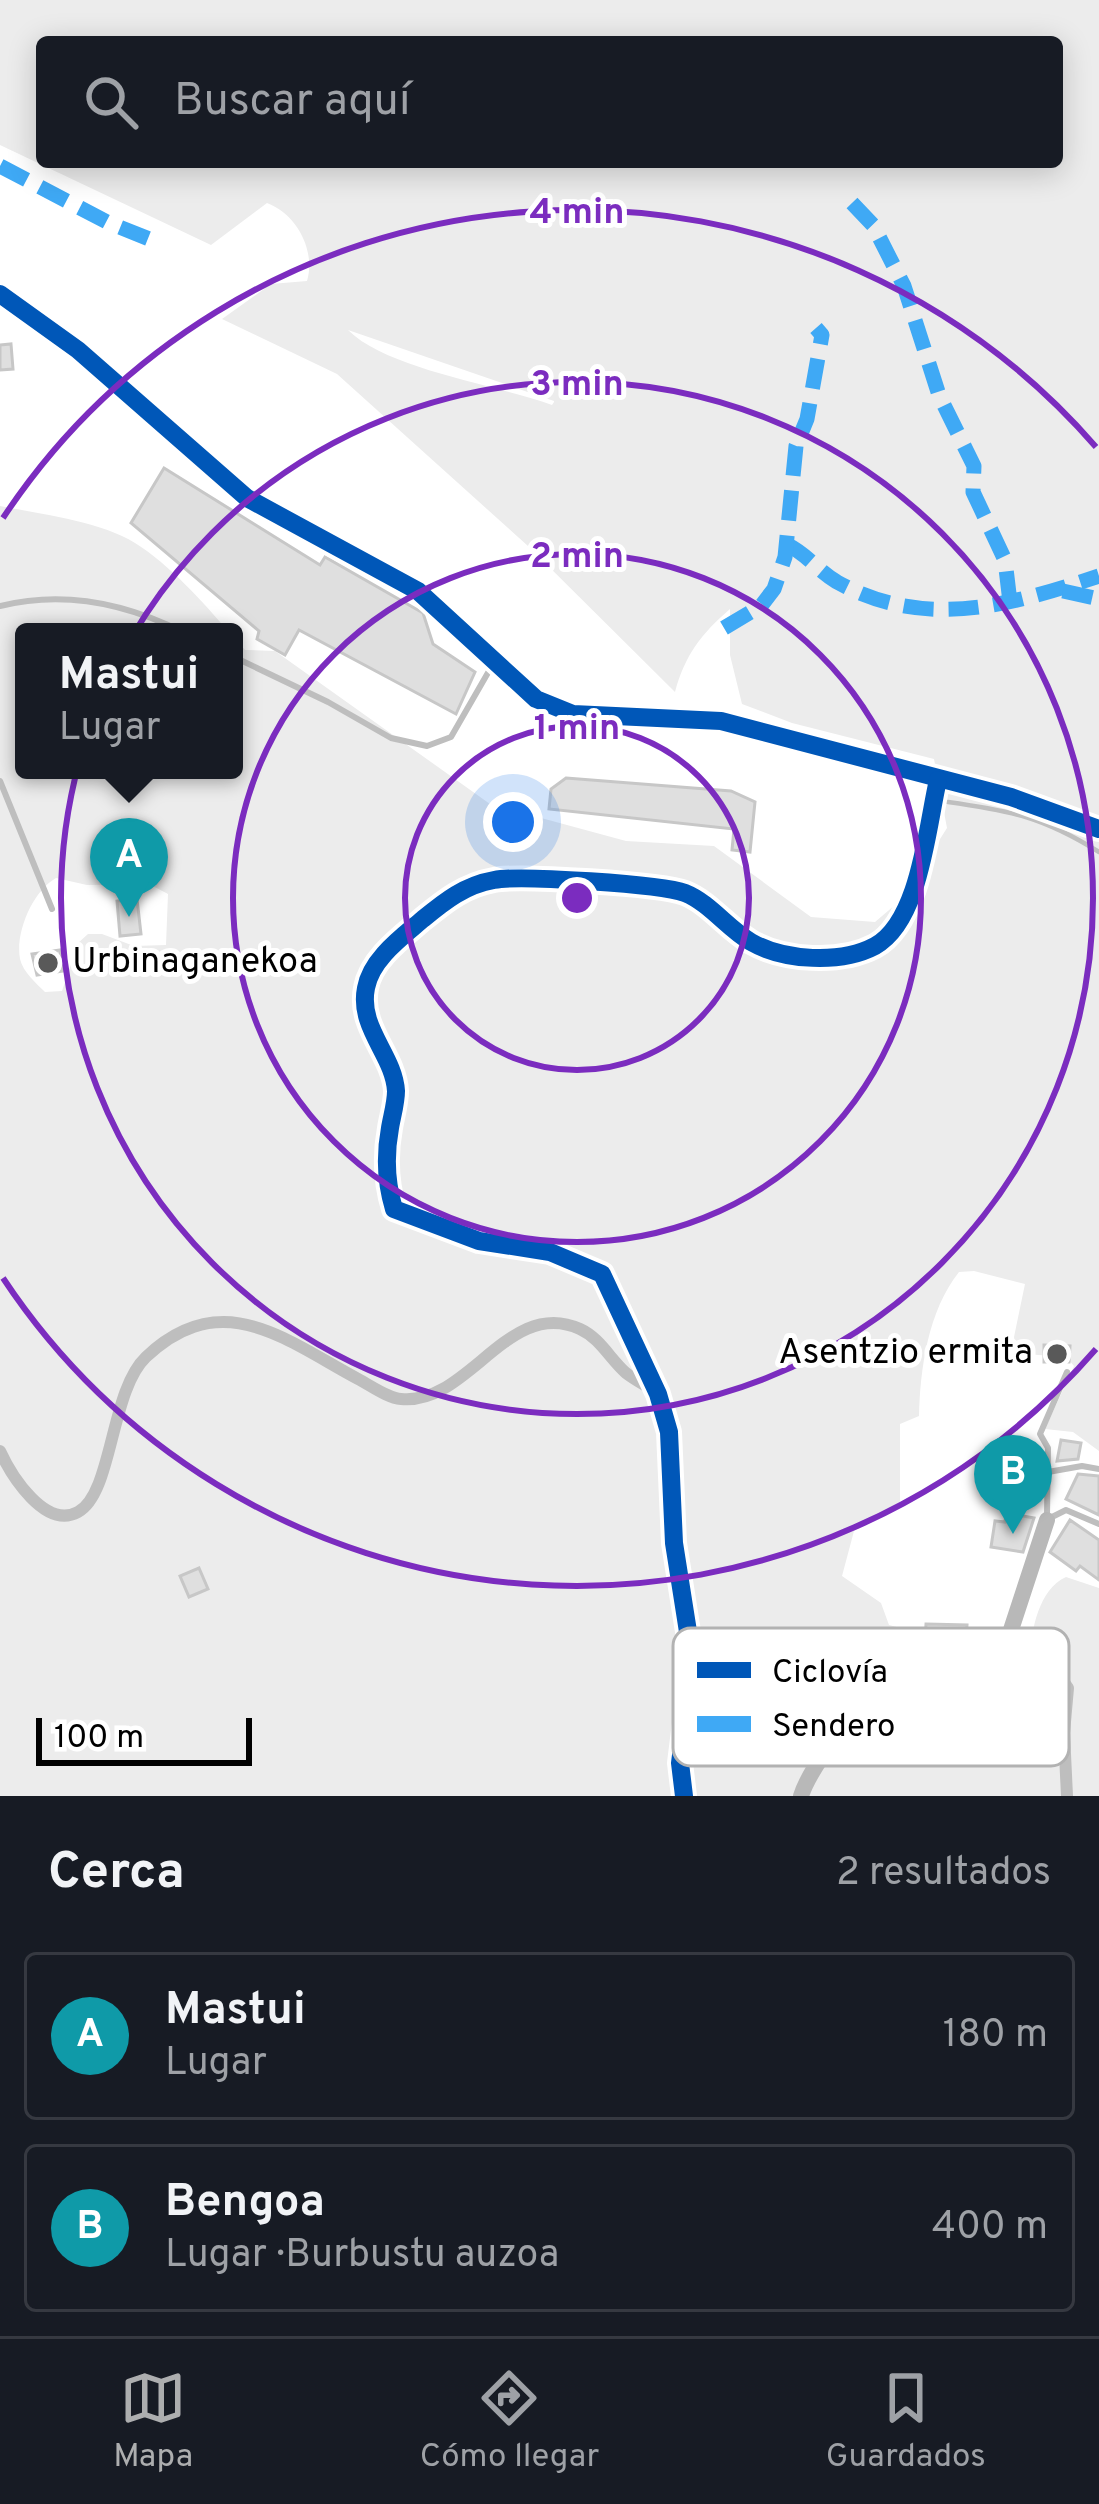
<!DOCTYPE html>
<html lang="es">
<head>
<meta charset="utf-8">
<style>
	body { margin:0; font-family:Overpass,sans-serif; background:#20242c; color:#f1f3f6 }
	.scale { position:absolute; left:36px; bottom:30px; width:216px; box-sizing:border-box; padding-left:12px; border:6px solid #000; border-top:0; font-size:33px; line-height:42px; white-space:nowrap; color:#000; -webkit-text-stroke:9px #fff; paint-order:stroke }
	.you { position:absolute; left:513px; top:822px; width:42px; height:42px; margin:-30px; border:9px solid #fff; border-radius:50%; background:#1a73e8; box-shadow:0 0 0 18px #1a73e833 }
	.badge { display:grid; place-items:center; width:78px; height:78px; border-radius:50%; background:#adaeaf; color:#fff; font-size:39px; font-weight:700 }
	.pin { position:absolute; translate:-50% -99px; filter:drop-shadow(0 3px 6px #0008) }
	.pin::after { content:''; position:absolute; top:63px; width:42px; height:36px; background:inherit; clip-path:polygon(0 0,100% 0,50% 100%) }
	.popup { position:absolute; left:15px; top:623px; width:228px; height:156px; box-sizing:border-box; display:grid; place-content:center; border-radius:12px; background:#171b24; filter:drop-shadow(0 3px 9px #0005); font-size:39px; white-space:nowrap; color:#9ea1a6 }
	.popup b { font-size:45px; color:#f1f3f6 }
	.popup::after { content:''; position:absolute; left:50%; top:100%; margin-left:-24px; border:24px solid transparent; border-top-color:#171b24 }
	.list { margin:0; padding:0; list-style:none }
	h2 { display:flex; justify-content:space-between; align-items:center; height:156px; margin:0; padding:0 48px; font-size:51px }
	h2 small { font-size:39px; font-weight:400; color:#9ea1a6 }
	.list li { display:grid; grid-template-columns:78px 1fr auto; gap:36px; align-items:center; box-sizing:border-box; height:168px; margin:0 24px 24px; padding:0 24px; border:3px solid #363941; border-radius:12px }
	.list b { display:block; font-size:45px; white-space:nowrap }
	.list p { margin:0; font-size:39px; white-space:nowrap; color:#9ea1a6 }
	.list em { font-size:39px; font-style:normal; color:#9ea1a6 }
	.icon { flex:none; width:66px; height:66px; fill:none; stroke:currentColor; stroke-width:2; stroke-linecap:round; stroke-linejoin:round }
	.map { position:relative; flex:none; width:1099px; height:1796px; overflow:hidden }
	.search { position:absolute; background:#171b24; box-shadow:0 6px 30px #0003; left:36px; right:36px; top:36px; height:132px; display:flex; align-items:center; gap:30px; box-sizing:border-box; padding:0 42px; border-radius:12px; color:#9ea1a6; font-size:45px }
	.sheet { height:540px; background:#171b24 }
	nav { display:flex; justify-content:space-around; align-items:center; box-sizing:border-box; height:168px; border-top:3px solid #363941; background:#171b24; font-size:33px; color:#9ea1a6 }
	nav a { display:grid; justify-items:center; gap:6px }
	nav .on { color:#adaeaf }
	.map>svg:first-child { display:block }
	.green { fill:#ececec; fill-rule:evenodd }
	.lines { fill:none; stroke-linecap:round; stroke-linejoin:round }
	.stream { stroke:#bfbfbf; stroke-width:4.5 }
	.building { fill:#dfdfdf; stroke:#c7c7c7; stroke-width:3 }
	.lane { stroke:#bebebe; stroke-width:6 }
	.street { stroke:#bebebe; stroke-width:12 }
	.secondary { stroke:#b8b8b8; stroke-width:16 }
	.quiet { stroke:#3fa9f5; stroke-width:15; stroke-dasharray:30 15; stroke-linecap:butt }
	.cycleway-casing { stroke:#fff; stroke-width:26 }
	.cycleway { stroke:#0057b8; stroke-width:18 }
	.ring { fill:none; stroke:#7b2cbf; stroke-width:6 }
	.poi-dot { fill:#595959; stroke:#fff; stroke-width:4.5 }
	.labels { text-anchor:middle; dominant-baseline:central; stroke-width:10; stroke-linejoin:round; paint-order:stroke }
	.poi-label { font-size:36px; fill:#000; stroke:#fff; text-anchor:start }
	.key { fill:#fff; stroke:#b2b2b2; stroke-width:3 }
	.key-label { font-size:33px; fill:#000 }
	.centre { fill:#7b2cbf; stroke:#fff; stroke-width:6 }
	.ring-label { font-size:36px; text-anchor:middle; font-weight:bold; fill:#7b2cbf; stroke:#fff; stroke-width:10; stroke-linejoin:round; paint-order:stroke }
</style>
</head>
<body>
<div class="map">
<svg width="1099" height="1796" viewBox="0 0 1099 1796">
	<rect width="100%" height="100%" fill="#fff"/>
	<path class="green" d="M 0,0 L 1099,0 L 1099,1451 L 1073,1432 L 1045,1429 L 1074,1366 L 1066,1357 L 1025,1354 L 1016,1349 L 1014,1337 L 1025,1284 L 974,1271 L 959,1272 C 928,1311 920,1369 919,1416 L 900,1424 L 900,1506 L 854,1531 L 842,1576 L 881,1603 L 889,1625 L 912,1631 L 917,1644 L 917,1673 L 1030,1658 C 1031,1630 1039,1589 1066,1577 L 1099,1588 L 1099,1796 L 0,1796 L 0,506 C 40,514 100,521 135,543 C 170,565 202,601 229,632 L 24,632 L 24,770 L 234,770 L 234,637 L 245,650 L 275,651 L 490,804 L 626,841 L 714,846 L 811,917 L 875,922 L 902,899 L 947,828 L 934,759 L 792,723 L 742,704 L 730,655 L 730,609 C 701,634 685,655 675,692 L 528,546 L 337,374 L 222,319 L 271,284 L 307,281 C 316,251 297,214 267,203 L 211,245 L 0,145 ZM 42,42 L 1057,42 L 1057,162 L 42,162 ZM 348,330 L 554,401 L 554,402 L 552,405 C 494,384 387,369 348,330 ZM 56,878 L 87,885 L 149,884 L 168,894 L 166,945 L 134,946 L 102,934 L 88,934 L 78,943 L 62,991 L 45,992 C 36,983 23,972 20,959 C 15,932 33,891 56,878 Z"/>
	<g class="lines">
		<path class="stream" d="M 948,802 C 1012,811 1043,817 1099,852"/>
	</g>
	<g class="building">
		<path d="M 11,344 L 13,369 L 0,370 L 0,345 Z"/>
		<path d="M 164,468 L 320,565 L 325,557 L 423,613 L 433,644 L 475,672 L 456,714 L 299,630 L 285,655 L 257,639 L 259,631 L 131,523 Z"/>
		<path d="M 566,778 L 731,791 L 755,802 L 750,852 L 732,850 L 734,829 L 549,809 L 551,789 Z"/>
		<path d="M 137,899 L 141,934 L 120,936 L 117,901 Z"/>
		<path d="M 60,950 L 63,971 L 37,975 L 32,954 Z"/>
		<path d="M 1044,1345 L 1070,1346 L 1069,1362 L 1044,1362 Z"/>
		<path d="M 1061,1440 L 1081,1443 L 1078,1459 L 1057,1461 Z"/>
		<path d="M 1078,1474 L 1099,1476 L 1099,1515 L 1066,1499 Z"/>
		<path d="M 1006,1513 L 1034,1518 L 1023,1552 L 991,1547 L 995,1521 L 1005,1522 Z"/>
		<path d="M 1070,1520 L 1099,1540 L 1099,1580 L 1080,1566 L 1076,1571 L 1050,1552 Z"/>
		<path d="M 199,1568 L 208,1589 L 189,1597 L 180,1576 Z"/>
		<path d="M 926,1624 L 967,1625 L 965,1656 L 924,1658 Z"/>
	</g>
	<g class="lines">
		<g class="lane">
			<path d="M 0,606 C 64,590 125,603 183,632"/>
			<path d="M 234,657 L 328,702 L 391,738 L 427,746 L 451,737 L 493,664"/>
			<path d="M 0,781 L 52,909"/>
			<path d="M 1048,1472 L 1082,1466 L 1099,1469"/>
			<path d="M 1047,1516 L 1048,1448 L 1040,1434 L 1067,1372"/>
			<path d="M 1050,1518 L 1066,1510 L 1099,1524"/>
		</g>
		<g class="street">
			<path d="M 0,1451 C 11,1475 45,1530 78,1512 C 113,1493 110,1391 146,1357 C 223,1284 288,1342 360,1380 C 373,1387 388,1398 401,1399 C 468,1406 509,1296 580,1329 C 600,1338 610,1359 626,1373 C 635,1380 647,1386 657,1393"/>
			<path d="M 1007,1642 L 1058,1674 L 1068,1688 L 1064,1733 L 1067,1796"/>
		</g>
		<g class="secondary">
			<path d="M 0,294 L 78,350 L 247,498 L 418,591 L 536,699 L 573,714 L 721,721 L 1011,797 L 1099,829"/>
			<path d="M 684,1796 L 680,1763 L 689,1691 L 689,1638 L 674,1543 L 669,1432 L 658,1394 L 602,1274 L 550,1252 L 479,1241 L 394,1209 C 386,1183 385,1155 390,1128 C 392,1116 396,1103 396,1091 C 394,1055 358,1028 366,988 C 371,959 402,937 423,919 C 445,901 465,885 494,880 C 520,875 661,884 685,893 C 710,903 728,929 751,942 C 784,961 841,964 875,946 C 920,921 927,827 938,780"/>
			<path d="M 801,1796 C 810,1766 866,1691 895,1679 C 935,1662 978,1686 1007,1642 L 1047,1520"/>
		</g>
		<g class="quiet">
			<path d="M 0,166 L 107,222 L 154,241"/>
			<path d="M 852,203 L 873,225 L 904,286 L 939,395 L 974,466 L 973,492 L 1005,560 L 1010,602"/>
			<path d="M 786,544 C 807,554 817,570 837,582 C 926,631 1010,605 1099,576"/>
			<path d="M 1063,591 L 1099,599"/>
			<path d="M 724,628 L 761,606 L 774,589 L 785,557 L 796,446 L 807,419 L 822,335 L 816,328"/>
		</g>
		<g class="cycleway-casing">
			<g id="cycleway">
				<path d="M 0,294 L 78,350 L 247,498 L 418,591 L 536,699 L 573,714 L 721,721 L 1011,797 L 1099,829"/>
				<path d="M 684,1796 L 680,1763 L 689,1691 L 689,1638 L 674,1543 L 669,1432 L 658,1394 L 602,1274 L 550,1252 L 479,1241 L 394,1209 C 386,1183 385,1155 390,1128 C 392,1116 396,1103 396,1091 C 394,1055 358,1028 366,988 C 371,959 402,937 423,919 C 445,901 465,885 494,880 C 520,875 661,884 685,893 C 710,903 728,929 751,942 C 784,961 841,964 875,946 C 920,921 927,827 938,780"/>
			</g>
		</g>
		<use href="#cycleway" class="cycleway"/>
	</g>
	<g class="ring">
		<circle cx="577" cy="898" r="172"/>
		<circle cx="577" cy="898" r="344"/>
		<circle cx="577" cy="898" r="516"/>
		<path d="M1096 1349A688 688 0 0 1 3 1278M3 518A688 688 0 0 1 1096 447"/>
	</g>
	<g class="poi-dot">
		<circle cx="48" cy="963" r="12"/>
		<circle cx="1057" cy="1354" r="12"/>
	</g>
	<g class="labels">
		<g class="poi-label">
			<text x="72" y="963">Urbinaganekoa</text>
			<text x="1033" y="1354" text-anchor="end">Asentzio ermita</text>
		</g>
	</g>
	<rect x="673" y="1628" width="396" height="138" rx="18" class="key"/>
	<rect x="697" y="1662" width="54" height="16" fill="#0057b8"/>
	<rect x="697" y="1716" width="54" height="16" fill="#3fa9f5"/>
	<g class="key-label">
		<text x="772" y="1682">Ciclovía</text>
		<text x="772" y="1736">Sendero</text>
	</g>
	<circle cx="577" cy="898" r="18" class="centre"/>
	<g class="ring-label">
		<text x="577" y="223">4 min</text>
		<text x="577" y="395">3 min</text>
		<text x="577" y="567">2 min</text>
		<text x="577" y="739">1 min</text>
	</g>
</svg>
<div class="scale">100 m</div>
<div class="you"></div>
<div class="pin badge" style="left:129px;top:917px;background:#0f9aa8">A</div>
<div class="popup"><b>Mastui</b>Lugar</div>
<div class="pin badge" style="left:1013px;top:1534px;background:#0f9aa8">B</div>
<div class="search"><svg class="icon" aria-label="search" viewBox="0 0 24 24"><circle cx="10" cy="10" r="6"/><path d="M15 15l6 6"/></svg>Buscar aquí</div>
</div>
<section class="sheet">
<h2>Cerca<small>2 resultados</small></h2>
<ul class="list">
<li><span class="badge" style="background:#0f9aa8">A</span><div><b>Mastui</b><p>Lugar</p></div><em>180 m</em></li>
<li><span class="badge" style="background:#0f9aa8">B</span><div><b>Bengoa</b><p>Lugar · Burbustu auzoa</p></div><em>400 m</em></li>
</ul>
</section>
<nav>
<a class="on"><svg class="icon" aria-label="map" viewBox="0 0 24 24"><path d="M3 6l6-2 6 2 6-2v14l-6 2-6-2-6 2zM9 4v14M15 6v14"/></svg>Mapa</a>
<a><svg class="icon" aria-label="directions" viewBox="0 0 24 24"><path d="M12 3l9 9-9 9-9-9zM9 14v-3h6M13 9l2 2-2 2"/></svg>Cómo llegar</a>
<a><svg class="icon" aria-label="saved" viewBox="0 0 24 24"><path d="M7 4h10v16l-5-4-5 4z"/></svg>Guardados</a>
</nav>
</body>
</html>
